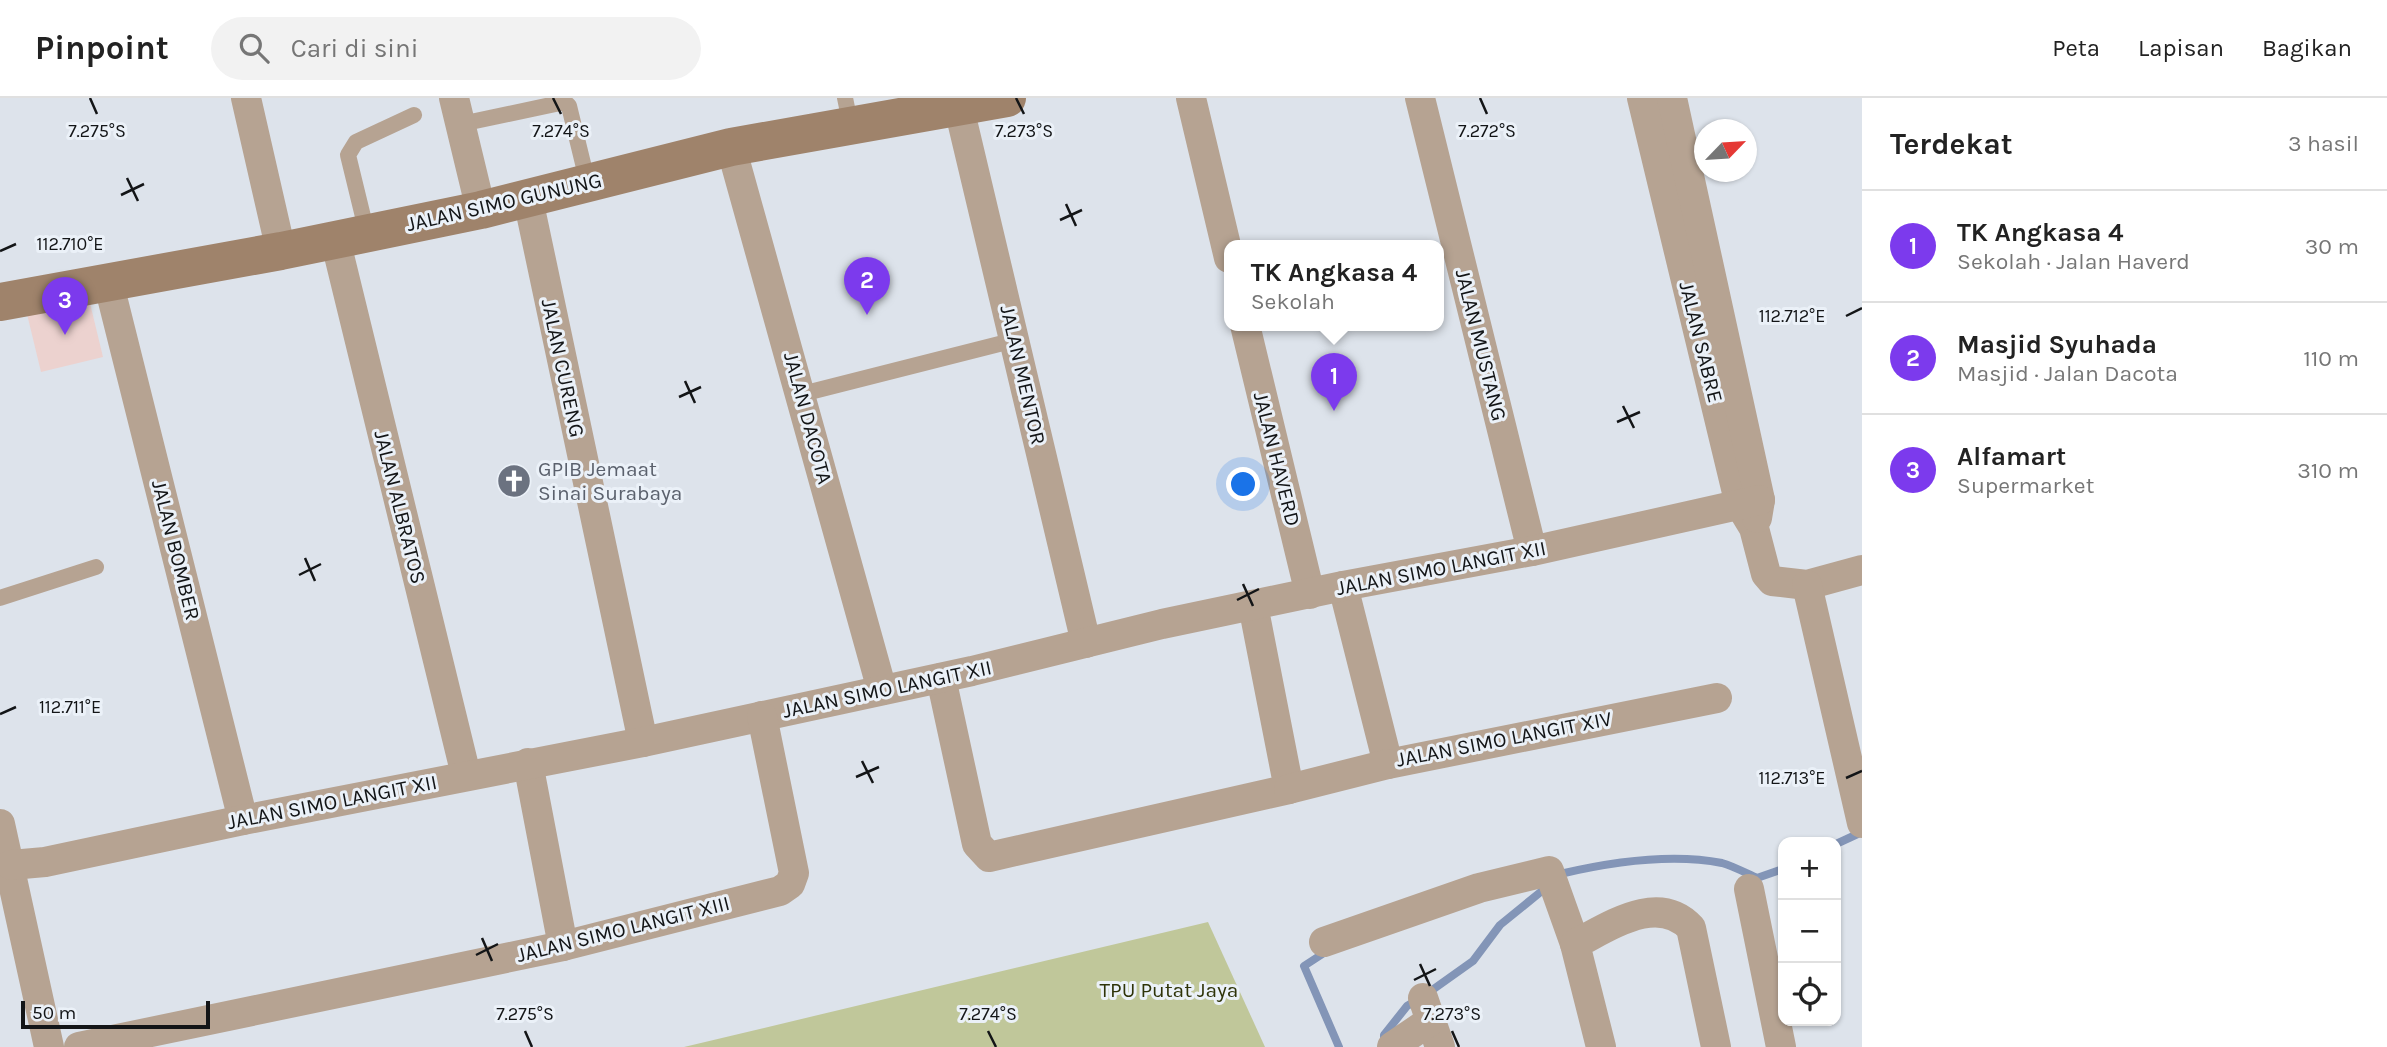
<!DOCTYPE html>
<html lang="id">
<head>
<meta charset="utf-8">
<style>
	body { margin:0; font-family:Karla,sans-serif; background:#f2f2f2; color:#222 }
	.controls { position:absolute; right:21px; bottom:21px; display:grid; overflow:hidden; border-radius:14px; box-shadow:0 2px 5px #0004 }
	.controls button { width:63px; height:63px; display:grid; place-items:center; padding:0; border:0; border-bottom:2px solid #e0e0e0; background:#fff; color:#222; font:35px sans-serif }
	.compass { position:absolute; left:1694px; top:21px; width:63px; height:63px; border-radius:50%; background:#fff; box-shadow:0 2px 5px #0004; rotate:65deg }
	.scale { position:absolute; left:21px; bottom:18px; width:189px; box-sizing:border-box; padding-left:7px; border:4px solid #131517; border-top:0; font-size:19px; line-height:24px; white-space:nowrap; color:#131517; -webkit-text-stroke:5px #ebf1f8; paint-order:stroke }
	.you { position:absolute; left:1244px; top:387px; width:24px; height:24px; margin:-18px; border:5px solid #fff; border-radius:50%; background:#1a73e8; box-shadow:0 0 0 10px #1a73e833 }
	.badge { display:grid; place-items:center; width:46px; height:46px; border-radius:50%; background:#7c3aed; color:#fff; font-size:23px; font-weight:700 }
	.pin { position:absolute; translate:-50% -58px; filter:drop-shadow(0 2px 4px #0008) }
	.pin::after { content:''; position:absolute; top:37px; width:24px; height:21px; background:inherit; clip-path:polygon(0 0,100% 0,50% 100%) }
	.popup { position:absolute; left:1224px; top:142px; width:220px; height:91px; box-sizing:border-box; display:grid; place-content:center; border-radius:14px; background:#fff; filter:drop-shadow(0 2px 5px #0005); font-size:23px; white-space:nowrap; color:#767676 }
	.popup b { font-size:26px; color:#222 }
	.popup::after { content:''; position:absolute; left:50%; top:100%; margin-left:-14px; border:14px solid transparent; border-top-color:#fff }
	.list { margin:0; padding:0; list-style:none }
	h2 { display:flex; justify-content:space-between; align-items:center; height:91px; margin:0; padding:0 28px; font-size:30px }
	h2 small { font-size:23px; font-weight:400; color:#767676 }
	.list li { display:grid; grid-template-columns:46px 1fr auto; gap:21px; align-items:center; box-sizing:border-box; height:112px; padding:0 28px; border-top:2px solid #e0e0e0 }
	.list b { display:block; font-size:26px; white-space:nowrap }
	.list p { margin:0; font-size:23px; white-space:nowrap; color:#767676 }
	.list em { font-size:23px; font-style:normal; color:#767676 }
	.icon { flex:none; width:38px; height:38px; fill:none; stroke:currentColor; stroke-width:2; stroke-linecap:round; stroke-linejoin:round }
	.map { position:relative; flex:none; width:1862px; height:949px; overflow:hidden }
	header { display:flex; align-items:center; gap:42px; box-sizing:border-box; height:98px; padding:0 35px; background:#fff; border-bottom:2px solid #e0e0e0 }
	header strong { font-size:33px }
	nav { display:flex; gap:38px; margin-inline-start:auto; font-size:24px }
	.search { width:490px; height:63px; background:#f2f2f2; display:flex; align-items:center; gap:18px; box-sizing:border-box; padding:0 24px; border-radius:38px; color:#767676; font-size:26px }
	main { display:flex }
	aside { flex:1; background:#fff }
	.map>svg:first-child { display:block }
	.commercial { fill:#ecd2cf }
	.green { fill:#c0c79a }
	.lines { fill:none; stroke-linecap:round; stroke-linejoin:round }
	.stream { stroke:#8395b7; stroke-width:8 }
	.lane { stroke:#b6a392; stroke-width:16 }
	.street { stroke:#b6a392; stroke-width:30 }
	.secondary { stroke:#9f836b; stroke-width:38 }
	.ticks { fill:none; stroke:#131517; stroke-width:2.5 }
	.labels { text-anchor:middle; dominant-baseline:central; stroke-width:6; stroke-linejoin:round; paint-order:stroke }
	.street-label { font-size:21px; fill:#131517; stroke:#ebf1f8 }
	.worship-label { font-size:21px; fill:#5b616d; stroke:#ebf1f8; text-anchor:start }
	.park-label { font-size:21px; fill:#2e3308; stroke:#ebf1f8 }
	.ticks-label { font-size:18px; text-anchor:middle; fill:#131517; stroke:#ebf1f8; stroke-width:6; stroke-linejoin:round; paint-order:stroke }
</style>
</head>
<body>
<header>
<strong>Pinpoint</strong>
<div class="search"><svg class="icon" aria-label="search" viewBox="0 0 24 24"><circle cx="10" cy="10" r="6"/><path d="M15 15l6 6"/></svg>Cari di sini</div>
<nav><a>Peta</a><a>Lapisan</a><a>Bagikan</a></nav>
</header>
<main>
<div class="map">
<svg width="1862" height="949" viewBox="0 0 1862 949">
	<rect width="100%" height="100%" fill="#dde3eb"/>
	<path class="commercial" d="M 89,201 L 103,259 L 41,274 L 27,216 Z"/>
	<path class="green" d="M 1208,824 L 1265,949 L 684,949 Z"/>
	<g class="lines">
		<g class="stream">
			<path d="M 1836,746 L 1862,734"/>
			<path d="M 1557,779 L 1560,776 C 1611,764 1670,755 1722,765 C 1733,768 1746,775 1757,780 L 1783,771"/>
			<path d="M 1327,853 L 1304,868 L 1339,949"/>
			<path d="M 1428,895 L 1473,863 L 1500,827 L 1548,788"/>
			<path d="M 1384,943 L 1384,937 L 1407,908 L 1417,902"/>
		</g>
		<g class="lane">
			<path d="M 845,0 L 851,29"/>
			<path d="M 461,26 L 565,4 L 569,8 L 588,86"/>
			<path d="M 367,135 L 348,57 L 356,44 L 414,17"/>
			<path d="M 802,296 L 1015,242"/>
			<path d="M 0,500 L 96,469"/>
		</g>
		<g class="street">
			<path d="M 246,0 L 281,153"/>
			<path d="M 454,0 L 481,112"/>
			<path d="M 1191,0 L 1229,160"/>
			<path d="M 1420,0 L 1532,453"/>
			<path d="M 1642,0 L 1740,407 L 1754,430 L 1766,476 L 1772,483 L 1807,487 L 1862,472"/>
			<path d="M 1672,0 L 1760,402 L 1757,420"/>
			<path d="M 959,10 L 1086,545"/>
			<path d="M 731,49 L 882,592"/>
			<path d="M 528,101 L 643,644"/>
			<path d="M 335,141 L 466,677"/>
			<path d="M 108,183 L 243,722"/>
			<path d="M 1245,227 L 1310,496"/>
			<path d="M 1807,487 L 1862,725"/>
			<path d="M 1343,488 L 1388,666 L 1717,600"/>
			<path d="M 941,580 L 977,746 L 989,759 L 1289,691 L 1253,507"/>
			<path d="M 528,665 L 563,848"/>
			<path d="M 1289,691 L 1388,666"/>
			<path d="M 0,726 L 49,949"/>
			<path d="M 11,767 L 45,764 L 243,722 L 643,644 L 972,573 L 1162,526 L 1343,488 L 1532,453 L 1760,402"/>
			<path d="M 1749,791 L 1781,949"/>
			<path d="M 1324,844 L 1479,790 L 1549,773 L 1575,846"/>
			<path d="M 1423,900 L 1440,949"/>
			<path d="M 79,949 L 563,848 L 780,793 L 790,786 L 794,775 L 762,618"/>
			<path d="M 1392,949 L 1430,923"/>
			<path d="M 1601,949 L 1575,846 C 1609,829 1658,794 1691,830 L 1716,949"/>
		</g>
		<path class="secondary" d="M 0,204 L 281,153 L 481,112 L 731,49 L 1007,0"/>
	</g>
	<path class="ticks" d="M 90,0 L 97,16M 553,0 L 561,16M 1016,0 L 1024,16M 1480,0 L 1487,16M 127,80 L 138,103M 121,97 L 144,86M 1066,106 L 1076,128M 1060,122 L 1082,112M 0,153 L 16,146M 1846,218 L 1862,210M 685,283 L 695,305M 679,299 L 701,289M 1623,308 L 1634,330M 1617,324 L 1640,314M 305,460 L 315,483M 299,477 L 321,466M 1243,486 L 1253,508M 1237,502 L 1259,491M 0,616 L 16,609M 862,663 L 873,685M 856,679 L 879,669M 1846,680 L 1862,673M 482,840 L 492,863M 476,857 L 498,846M 1420,866 L 1430,888M 1414,882 L 1436,871M 525,933 L 532,949M 988,933 L 996,949M 1452,933 L 1459,949"/>
	<defs>
		<g id="church-disc" transform="scale(1.75)"><circle r="9.5" fill="#6b7280" stroke="#ebf1f8"/><path d="M-1.2-6h2.4v3.5h3.3v2.4h-3.3V6h-2.4V-.1h-3.3v-2.4h3.3Z" fill="#fff"/></g>
	</defs>
	<g fill-rule="evenodd">
		<use href="#church-disc" x="514" y="383"/>
	</g>
	<g class="labels">
		<g class="street-label">
			<text transform="translate(504 104) rotate(-13)">JALAN SIMO GUNUNG</text>
			<text transform="translate(1701 244) rotate(76)">JALAN SABRE</text>
			<text transform="translate(1481 247) rotate(76)">JALAN MUSTANG</text>
			<text transform="translate(563 270) rotate(78)">JALAN CURENG</text>
			<text transform="translate(1023 277) rotate(77)">JALAN MENTOR</text>
			<text transform="translate(808 320) rotate(75)">JALAN DACOTA</text>
			<text transform="translate(1277 361) rotate(76)">JALAN HAVERD</text>
			<text transform="translate(400 409) rotate(76)">JALAN ALBRATOS</text>
			<text transform="translate(176 452) rotate(76)">JALAN BOMBER</text>
			<text transform="translate(1441 470) rotate(-11)">JALAN SIMO LANGIT XII</text>
			<text transform="translate(887 591) rotate(-12)">JALAN SIMO LANGIT XII</text>
			<text transform="translate(1504 641) rotate(-11)">JALAN SIMO LANGIT XIV</text>
			<text transform="translate(332 704) rotate(-11)">JALAN SIMO LANGIT XII</text>
			<text transform="translate(623 831) rotate(-14)">JALAN SIMO LANGIT XIII</text>
		</g>
		<g class="worship-label">
			<text x="538" y="371">GPIB Jemaat<tspan x="538" dy="24">Sinai Surabaya</tspan></text>
		</g>
		<g class="park-label">
			<text x="1169" y="892">TPU Putat Jaya</text>
		</g>
	</g>
	<g class="ticks-label">
		<text x="97" y="39">7.275°S</text>
		<text x="561" y="39">7.274°S</text>
		<text x="1024" y="39">7.273°S</text>
		<text x="1487" y="39">7.272°S</text>
		<text x="70" y="152">112.710°E</text>
		<text x="1792" y="224">112.712°E</text>
		<text x="70" y="615">112.711°E</text>
		<text x="1792" y="686">112.713°E</text>
		<text x="525" y="922">7.275°S</text>
		<text x="988" y="922">7.274°S</text>
		<text x="1452" y="922">7.273°S</text>
	</g>
</svg>
<div class="controls">
<button>+</button>
<button>−</button>
<button><svg class="icon" aria-label="locate" viewBox="0 0 24 24"><circle cx="12" cy="12" r="6"/><path d="M12 2v4M12 18v4M2 12h4M18 12h4"/></svg></button>
</div>
<svg class="compass" viewBox="-18 -18 36 36"><path d="M0-13l5 13h-10z" fill="#e53935"/><path d="M0 13l5-13h-10z" fill="#767676"/></svg>
<div class="scale">50 m</div>
<div class="you"></div>
<div class="pin badge" style="left:1334px;top:313px">1</div>
<div class="popup"><b>TK Angkasa 4</b>Sekolah</div>
<div class="pin badge" style="left:867px;top:217px">2</div>
<div class="pin badge" style="left:65px;top:237px">3</div>
</div>
<aside>
<h2>Terdekat<small>3 hasil</small></h2>
<ul class="list">
<li><span class="badge">1</span><div><b>TK Angkasa 4</b><p>Sekolah · Jalan Haverd</p></div><em>30 m</em></li>
<li><span class="badge">2</span><div><b>Masjid Syuhada</b><p>Masjid · Jalan Dacota</p></div><em>110 m</em></li>
<li><span class="badge">3</span><div><b>Alfamart</b><p>Supermarket</p></div><em>310 m</em></li>
</ul>
</aside>
</main>
</body>
</html>
